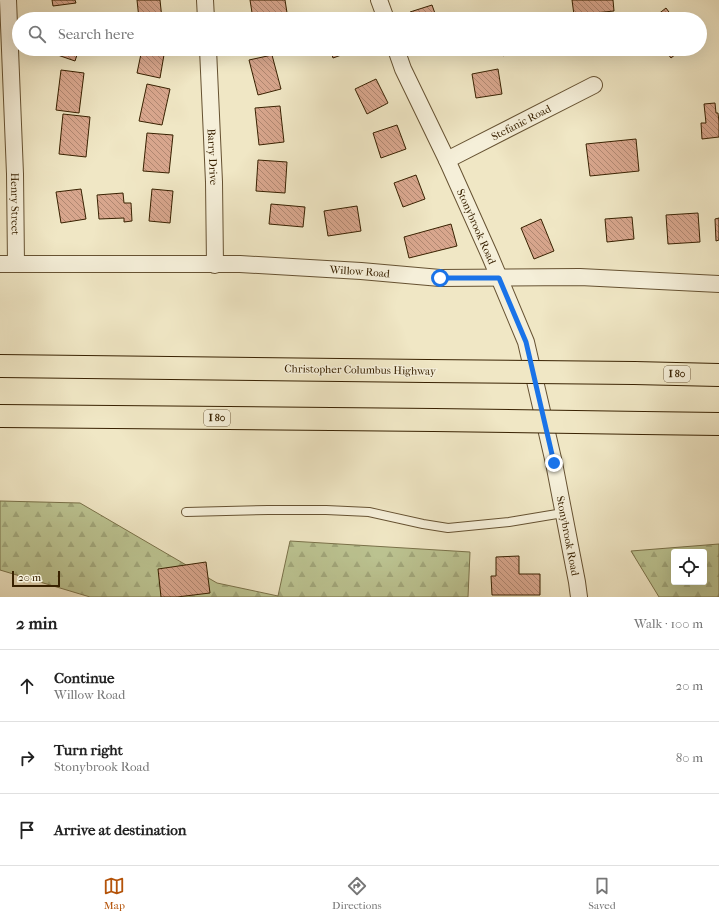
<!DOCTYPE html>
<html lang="en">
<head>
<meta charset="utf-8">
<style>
	body { margin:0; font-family:"IM FELL French Canon",serif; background:#f6f6f6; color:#222 }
	.controls { position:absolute; right:12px; bottom:12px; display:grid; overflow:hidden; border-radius:4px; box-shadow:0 4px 16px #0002 }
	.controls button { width:36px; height:36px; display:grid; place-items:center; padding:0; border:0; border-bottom:1px solid #e0e0e0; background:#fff; color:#222; font:20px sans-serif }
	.scale { position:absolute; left:12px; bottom:10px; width:48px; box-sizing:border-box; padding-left:4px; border:2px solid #382101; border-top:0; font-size:11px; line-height:14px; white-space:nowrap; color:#382101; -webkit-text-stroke:3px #f5efd9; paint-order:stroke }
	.stop { position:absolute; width:12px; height:12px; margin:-9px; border:3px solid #1a73e8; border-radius:50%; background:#fff }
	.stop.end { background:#1a73e8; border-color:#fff; box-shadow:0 1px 4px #0008 }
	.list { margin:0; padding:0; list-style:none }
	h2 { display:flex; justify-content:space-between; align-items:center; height:52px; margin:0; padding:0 16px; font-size:17px }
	h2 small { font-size:13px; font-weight:400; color:#767676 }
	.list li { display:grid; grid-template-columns:26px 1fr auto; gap:12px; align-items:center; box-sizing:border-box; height:72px; padding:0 16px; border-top:1px solid #e0e0e0 }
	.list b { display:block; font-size:15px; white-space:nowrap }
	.list p { margin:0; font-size:13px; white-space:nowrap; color:#767676 }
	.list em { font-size:13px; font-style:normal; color:#767676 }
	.icon { flex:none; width:22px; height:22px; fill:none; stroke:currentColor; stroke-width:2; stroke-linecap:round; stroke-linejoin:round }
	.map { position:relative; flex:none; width:719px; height:597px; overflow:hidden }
	.search { position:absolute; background:#fff; box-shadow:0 4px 16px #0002; left:12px; right:12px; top:12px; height:44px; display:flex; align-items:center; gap:10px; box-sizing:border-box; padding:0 14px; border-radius:22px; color:#767676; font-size:15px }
	.sheet { height:268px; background:#fff }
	nav { display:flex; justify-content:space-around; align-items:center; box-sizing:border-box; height:56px; border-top:1px solid #e0e0e0; background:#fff; font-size:11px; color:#767676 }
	nav a { display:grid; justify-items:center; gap:2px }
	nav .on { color:#b45309 }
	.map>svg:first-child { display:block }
	.forest { fill:url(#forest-firs); stroke:#7a724a; fill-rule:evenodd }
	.building { fill:url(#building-back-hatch); stroke:#382101 }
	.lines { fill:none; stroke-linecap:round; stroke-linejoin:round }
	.service-casing { stroke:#665232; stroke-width:10 }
	.minor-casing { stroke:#665232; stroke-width:18 }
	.motorway-casing { stroke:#382101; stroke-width:24 }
	.service { stroke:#f5efd9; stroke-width:8 }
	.minor { stroke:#f5efd9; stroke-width:16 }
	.motorway { stroke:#f0e7c5; stroke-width:22 }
	.motorway-bridge-casing { stroke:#382101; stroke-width:24; stroke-linecap:butt }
	.motorway-bridge { stroke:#f0e7c5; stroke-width:22 }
	.route { stroke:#1a73e8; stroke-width:5 }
	.labels { text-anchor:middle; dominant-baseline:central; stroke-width:3; stroke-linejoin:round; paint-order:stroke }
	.shield { fill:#f5efd9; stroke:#715f42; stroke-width:1 }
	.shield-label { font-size:10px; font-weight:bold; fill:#382101 }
	.street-label { font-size:11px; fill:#382101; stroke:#f5efd9 }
</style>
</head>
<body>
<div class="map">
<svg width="719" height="597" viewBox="0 0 719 597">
	<defs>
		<pattern id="forest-firs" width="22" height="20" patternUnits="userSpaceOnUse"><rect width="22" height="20" fill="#bcc492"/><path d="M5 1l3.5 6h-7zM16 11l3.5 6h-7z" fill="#a2a87c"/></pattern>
		<pattern id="building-back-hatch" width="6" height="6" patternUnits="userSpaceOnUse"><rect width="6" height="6" fill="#d8a68d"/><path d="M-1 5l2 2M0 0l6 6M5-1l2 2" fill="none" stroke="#b08771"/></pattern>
	</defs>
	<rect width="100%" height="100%" fill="#f0e7c5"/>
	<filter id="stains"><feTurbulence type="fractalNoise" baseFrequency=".005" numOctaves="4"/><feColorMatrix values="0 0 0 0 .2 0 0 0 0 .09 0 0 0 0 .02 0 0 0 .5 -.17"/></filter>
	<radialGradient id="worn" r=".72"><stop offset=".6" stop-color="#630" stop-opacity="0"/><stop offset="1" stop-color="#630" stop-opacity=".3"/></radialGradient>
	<g class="forest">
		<path d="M 0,501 L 80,503 L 217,583 L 278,596 L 290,541 L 470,552 L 468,597 L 90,597 L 0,570 Z"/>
		<path d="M 719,544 L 719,597 L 659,597 L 631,551 ZM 674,552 L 704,552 L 704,582 L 674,582 Z"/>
	</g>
	<g class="building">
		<path d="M 52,0 L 75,0 L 76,3 L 53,6 Z"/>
		<path d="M 137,0 L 160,0 L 162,19 L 139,19 Z"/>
		<path d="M 250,0 L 285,0 L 288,19 L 253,19 Z"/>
		<path d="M 572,0 L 613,0 L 614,11 L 574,15 Z"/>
		<path d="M 432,5 L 437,19 L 412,19 L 410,12 Z"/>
		<path d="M 666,8 L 674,19 L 652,19 Z"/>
		<path d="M 50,49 L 79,49 L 75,61 L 49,52 Z"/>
		<path d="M 142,49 L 165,49 L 160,78 L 137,73 Z"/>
		<path d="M 330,49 L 358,49 L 333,58 Z"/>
		<path d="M 494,49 L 509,49 L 504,56 Z"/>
		<path d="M 664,49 L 682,49 L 671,58 Z"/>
		<path d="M 272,55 L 281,89 L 258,95 L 249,60 Z"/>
		<path d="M 498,69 L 502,94 L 476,98 L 472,74 Z"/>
		<path d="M 61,70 L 84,73 L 79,113 L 56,110 Z"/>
		<path d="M 376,79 L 388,103 L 367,114 L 355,89 Z"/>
		<path d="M 147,84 L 170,89 L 162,125 L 139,121 Z"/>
		<path d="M 715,103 L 716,113 L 718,113 L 719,122 L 719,137 L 702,139 L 701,123 L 706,123 L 704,104 Z"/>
		<path d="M 280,106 L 284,142 L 259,145 L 255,108 Z"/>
		<path d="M 63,114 L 90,117 L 86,157 L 59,154 Z"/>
		<path d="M 397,125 L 406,149 L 381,158 L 373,133 Z"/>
		<path d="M 147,133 L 173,135 L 169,173 L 143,171 Z"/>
		<path d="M 636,139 L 639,171 L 590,176 L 586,144 Z"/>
		<path d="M 258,160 L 287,162 L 285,193 L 256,191 Z"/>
		<path d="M 416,175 L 425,199 L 403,207 L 394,183 Z"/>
		<path d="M 81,189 L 86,219 L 61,223 L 56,192 Z"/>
		<path d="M 152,189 L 173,191 L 170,223 L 149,221 Z"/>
		<path d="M 123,193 L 124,203 L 131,203 L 132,221 L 124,222 L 124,218 L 99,219 L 97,195 Z"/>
		<path d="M 271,204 L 305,207 L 303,227 L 269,224 Z"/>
		<path d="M 357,206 L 361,231 L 328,236 L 324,211 Z"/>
		<path d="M 698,213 L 700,242 L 668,244 L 666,215 Z"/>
		<path d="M 632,217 L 634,239 L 607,242 L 605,219 Z"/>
		<path d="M 719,218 L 719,240 L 716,241 L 715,219 Z"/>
		<path d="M 541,219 L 554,251 L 534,259 L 521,228 Z"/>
		<path d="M 451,224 L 457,246 L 409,258 L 404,237 Z"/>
		<path d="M 519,556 L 519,574 L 540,574 L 540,595 L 492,595 L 491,576 L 496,576 L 496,557 Z"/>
		<path d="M 206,562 L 210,593 L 177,597 L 161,597 L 158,569 Z"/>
	</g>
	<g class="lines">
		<g class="service-casing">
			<path id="service" d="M 186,512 L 268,510 L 326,510 L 369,512 L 423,524 L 448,528 L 509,522 L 563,513"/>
		</g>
		<g class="minor-casing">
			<g id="minor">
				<path id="s1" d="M 8,0 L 15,174 L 16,264"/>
				<path d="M 205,0 L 206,19"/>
				<path d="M 379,0 L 386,19"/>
				<path id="s2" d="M 208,49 L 214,182 L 215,265"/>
				<path id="s3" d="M 396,49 L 403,69 L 447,160 L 490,256 L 526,342 L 554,463 L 577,582 L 579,597"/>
				<path id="s4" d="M 447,160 L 594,85"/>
				<path id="s5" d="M 0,264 L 240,264 L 361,271 L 440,278 L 580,277 L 719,284"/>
			</g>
		</g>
		<g class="motorway-casing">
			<g id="motorway">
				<path d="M 0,366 L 427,371"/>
				<path d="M 634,373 L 719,375"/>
				<path d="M 0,416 L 434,420"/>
				<path d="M 643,423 L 719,424"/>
			</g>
		</g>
		<use href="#service" class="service"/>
		<use href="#minor" class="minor"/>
		<use href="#motorway" class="motorway"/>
		<g class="motorway-bridge-casing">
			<g id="motorway-bridge">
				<path d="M 427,371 L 634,373"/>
				<path d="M 434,420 L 643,423"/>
			</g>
		</g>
		<use href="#motorway-bridge" class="motorway-bridge"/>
	</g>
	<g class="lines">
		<path class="route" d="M 440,278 L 499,278 L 526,342 L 554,463"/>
	</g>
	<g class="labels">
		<g class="shield">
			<rect x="664" y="366" width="26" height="16" rx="3"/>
			<rect x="204" y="410" width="26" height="16" rx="3"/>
		</g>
		<g class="shield-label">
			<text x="677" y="374">I 80</text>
			<text x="217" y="418">I 80</text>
		</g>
		<g class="street-label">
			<text stroke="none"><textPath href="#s4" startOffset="83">Stefanic Road</textPath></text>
			<text stroke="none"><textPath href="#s2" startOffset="108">Barry Drive</textPath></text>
			<text stroke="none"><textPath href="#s1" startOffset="204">Henry Street</textPath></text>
			<text stroke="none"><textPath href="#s3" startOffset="195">Stonybrook Road</textPath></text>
			<text stroke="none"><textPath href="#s5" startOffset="360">Willow Road</textPath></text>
			<text transform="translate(360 370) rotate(1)">Christopher Columbus Highway</text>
			<text stroke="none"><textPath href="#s3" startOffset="519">Stonybrook Road</textPath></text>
		</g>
	</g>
	<rect width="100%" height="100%" filter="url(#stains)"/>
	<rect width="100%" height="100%" fill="url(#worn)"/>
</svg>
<div class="controls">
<button><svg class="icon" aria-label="locate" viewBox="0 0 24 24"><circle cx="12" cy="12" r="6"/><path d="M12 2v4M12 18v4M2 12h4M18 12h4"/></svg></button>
</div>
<div class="scale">20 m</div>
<div class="stop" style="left:440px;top:278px"></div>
<div class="stop end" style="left:554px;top:463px"></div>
<div class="search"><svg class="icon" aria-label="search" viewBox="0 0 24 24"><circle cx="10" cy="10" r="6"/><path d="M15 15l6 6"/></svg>Search here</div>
</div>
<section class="sheet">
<h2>2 min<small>Walk · 100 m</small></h2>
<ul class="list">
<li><svg class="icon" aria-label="ahead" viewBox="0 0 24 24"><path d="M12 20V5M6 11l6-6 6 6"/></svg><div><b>Continue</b><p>Willow Road</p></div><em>20 m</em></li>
<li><svg class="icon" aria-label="right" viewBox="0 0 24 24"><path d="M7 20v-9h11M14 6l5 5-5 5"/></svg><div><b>Turn right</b><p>Stonybrook Road</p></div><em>80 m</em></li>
<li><svg class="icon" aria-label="arrive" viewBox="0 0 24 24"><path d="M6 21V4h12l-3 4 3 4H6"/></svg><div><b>Arrive at destination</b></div></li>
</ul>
</section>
<nav>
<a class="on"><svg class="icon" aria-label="map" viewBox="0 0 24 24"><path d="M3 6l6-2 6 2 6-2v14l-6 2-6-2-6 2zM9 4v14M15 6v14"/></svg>Map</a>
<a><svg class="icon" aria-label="directions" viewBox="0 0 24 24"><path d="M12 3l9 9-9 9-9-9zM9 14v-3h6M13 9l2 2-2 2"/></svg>Directions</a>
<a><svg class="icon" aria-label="saved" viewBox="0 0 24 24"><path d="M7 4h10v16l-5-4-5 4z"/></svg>Saved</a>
</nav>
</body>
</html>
